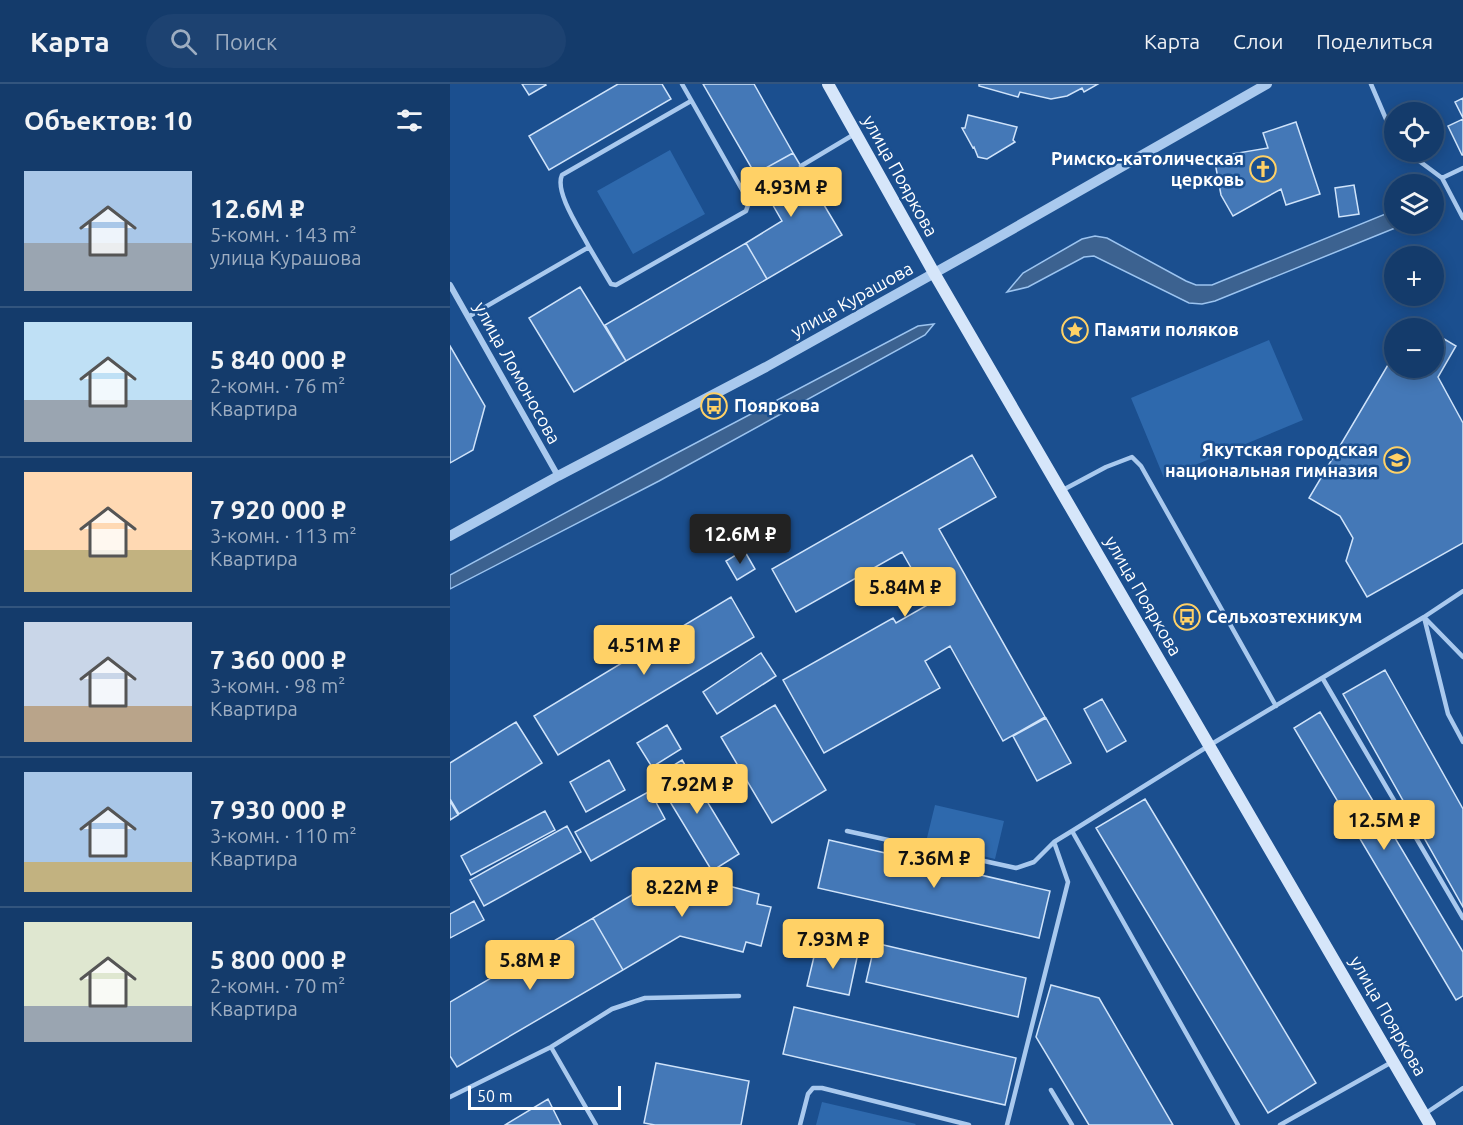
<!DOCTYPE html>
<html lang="ru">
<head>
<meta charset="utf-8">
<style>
	:root { --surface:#143b6b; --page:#1d4271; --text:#f1f3f6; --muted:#9dadc1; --line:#33557e; --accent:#ffd166 }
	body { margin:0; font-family:Ubuntu,sans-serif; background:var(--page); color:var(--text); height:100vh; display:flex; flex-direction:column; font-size:22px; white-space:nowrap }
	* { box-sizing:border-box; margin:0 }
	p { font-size:20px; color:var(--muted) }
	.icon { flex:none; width:33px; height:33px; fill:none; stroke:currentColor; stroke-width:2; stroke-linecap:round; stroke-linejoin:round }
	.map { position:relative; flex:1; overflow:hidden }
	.details { display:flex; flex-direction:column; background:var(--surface); width:450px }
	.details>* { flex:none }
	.fabs { position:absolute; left:934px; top:18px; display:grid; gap:12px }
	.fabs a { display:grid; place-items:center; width:60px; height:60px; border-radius:50%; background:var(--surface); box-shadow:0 3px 15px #0003,0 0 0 2px var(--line); font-size:30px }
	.scale { position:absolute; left:18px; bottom:15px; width:153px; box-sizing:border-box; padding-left:6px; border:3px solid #fff; border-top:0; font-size:16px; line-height:21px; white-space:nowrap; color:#fff; -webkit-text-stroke:4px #1b4f8f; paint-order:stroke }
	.price { position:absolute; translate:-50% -51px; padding:0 14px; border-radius:6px; background:var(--accent); color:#111; font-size:20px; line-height:39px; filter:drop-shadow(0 2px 3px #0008) }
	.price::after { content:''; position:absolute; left:50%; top:36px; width:18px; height:14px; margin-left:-9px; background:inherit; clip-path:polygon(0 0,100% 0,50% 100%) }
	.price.on { background:#222; color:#fff }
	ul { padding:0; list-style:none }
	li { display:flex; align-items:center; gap:18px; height:150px; padding:0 24px }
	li+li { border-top:2px solid var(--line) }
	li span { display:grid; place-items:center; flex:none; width:168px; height:120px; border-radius:0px; color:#555 }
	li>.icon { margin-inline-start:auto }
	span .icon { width:72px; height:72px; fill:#fffc; stroke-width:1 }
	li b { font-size:26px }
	h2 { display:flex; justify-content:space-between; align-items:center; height:72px; padding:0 24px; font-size:26px }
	header { display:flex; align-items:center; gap:36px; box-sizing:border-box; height:84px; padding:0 30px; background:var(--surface); border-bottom:2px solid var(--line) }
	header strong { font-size:28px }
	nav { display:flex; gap:33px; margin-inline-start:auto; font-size:21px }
	.search { width:420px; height:54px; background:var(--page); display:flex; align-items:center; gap:15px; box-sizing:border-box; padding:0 21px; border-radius:33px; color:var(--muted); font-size:22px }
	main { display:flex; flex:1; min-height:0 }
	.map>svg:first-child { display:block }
	.green { fill:#2e69ad }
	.water { fill:#3c6290; stroke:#9cc4f0; stroke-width:1.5 }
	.building { fill:#4478b7; stroke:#cfe3fa; stroke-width:1.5 }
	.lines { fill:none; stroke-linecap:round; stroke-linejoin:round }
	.service { stroke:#a9c9ee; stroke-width:4.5 }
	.minor { stroke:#a9c9ee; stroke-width:6 }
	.tertiary { stroke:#a9c9ee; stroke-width:10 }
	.secondary { stroke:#d6e6fa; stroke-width:12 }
	.labels { text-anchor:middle; stroke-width:5; stroke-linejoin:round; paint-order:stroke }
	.poi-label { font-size:18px; font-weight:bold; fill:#fff; stroke:#1b4f8f; text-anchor:start }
	.street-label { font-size:18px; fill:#fff; stroke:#1b4f8f }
</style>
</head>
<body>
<header>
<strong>Карта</strong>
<div class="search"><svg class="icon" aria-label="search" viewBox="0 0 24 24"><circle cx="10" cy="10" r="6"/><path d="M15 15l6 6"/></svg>Поиск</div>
<nav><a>Карта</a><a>Слои</a><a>Поделиться</a></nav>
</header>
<main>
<section class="details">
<h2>Объектов: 10<svg class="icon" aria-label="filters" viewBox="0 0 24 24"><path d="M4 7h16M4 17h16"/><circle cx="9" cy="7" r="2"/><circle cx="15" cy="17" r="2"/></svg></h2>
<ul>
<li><span style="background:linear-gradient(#a9c7e8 60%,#9aa5b1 0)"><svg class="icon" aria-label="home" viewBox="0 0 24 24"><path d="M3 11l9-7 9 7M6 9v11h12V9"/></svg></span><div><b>12.6M ₽</b><p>5-комн. · 143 m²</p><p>улица Курашова</p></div></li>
<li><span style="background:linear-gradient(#bfe0f5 65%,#9aa5b1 0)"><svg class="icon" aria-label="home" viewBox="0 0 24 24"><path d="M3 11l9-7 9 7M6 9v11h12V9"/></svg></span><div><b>5 840 000 ₽</b><p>2-комн. · 76 m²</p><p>Квартира</p></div></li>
<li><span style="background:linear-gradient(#ffd9b3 65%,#c2b280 0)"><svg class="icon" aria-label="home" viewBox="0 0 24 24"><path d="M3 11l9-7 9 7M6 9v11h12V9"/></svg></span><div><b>7 920 000 ₽</b><p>3-комн. · 113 m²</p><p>Квартира</p></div></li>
<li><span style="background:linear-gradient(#c9d6e8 70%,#b9a48a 0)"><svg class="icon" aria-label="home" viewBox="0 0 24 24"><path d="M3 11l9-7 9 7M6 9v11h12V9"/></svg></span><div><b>7 360 000 ₽</b><p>3-комн. · 98 m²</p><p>Квартира</p></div></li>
<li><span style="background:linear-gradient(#a9c7e8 75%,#c2b280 0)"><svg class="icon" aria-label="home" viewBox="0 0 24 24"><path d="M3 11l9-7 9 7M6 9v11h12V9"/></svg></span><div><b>7 930 000 ₽</b><p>3-комн. · 110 m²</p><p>Квартира</p></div></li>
<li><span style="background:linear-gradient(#dfe7d0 70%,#9aa5b1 0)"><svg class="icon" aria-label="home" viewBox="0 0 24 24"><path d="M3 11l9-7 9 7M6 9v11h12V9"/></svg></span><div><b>5 800 000 ₽</b><p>2-комн. · 70 m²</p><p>Квартира</p></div></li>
</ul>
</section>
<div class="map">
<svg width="1013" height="1041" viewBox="0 0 1013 1041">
	<rect width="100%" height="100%" fill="#1b4f8f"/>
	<!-- green -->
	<path class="green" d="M220 66 255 130 183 170 147 107Z
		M819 256 853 336 714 394 681 314Z
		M485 721 554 737 545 775 476 758Z
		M372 1018 466 1040 465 1041H366Z"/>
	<!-- water -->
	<path class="water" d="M945 126V140H955L765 217 752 220 739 219 644 172 634 173 578 203 557 208 573 189 632 155 645 152 657 154 736 197 746 201H762Z
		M484 240 475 251 209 397 0 505V491L206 380 468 242Z"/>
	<!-- building -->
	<path class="building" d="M72 0H95L96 1 79 11Z
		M168 0H212L221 15 99 86 79 52Z
		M253 0H304L343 69 305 90Z
		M529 0H648L634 8 632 4 617 12 601 15 570 8 568 13 529 2Z
		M1013 14V34L1005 18Z
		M518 31 567 43 563 56 565 58 537 75 528 73 524 63 523 64 512 44H515Z
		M1013 35V71H1012L998 42Z
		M846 38 870 110 836 121 831 105 783 132 771 111 764 73 818 64 813 49Z
		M343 69 392 151 317 195 296 159 332 137 305 90Z
		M904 101 909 130 889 133 885 104Z
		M296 159 317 195 176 277 155 241Z
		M130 203 176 277 124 308 79 234Z
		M964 237 977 244H959Z
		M984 249 1006 262 988 293 1013 339V459L917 513 896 477 903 454 890 432 859 414 945 269V284H984Z
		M0 262 35 322 23 366 0 379Z
		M522 371 546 413 489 445 595 633 553 657 500 562 475 577 490 604 374 669 333 596 443 534 446 539 481 519 452 468 346 528 322 485Z
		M294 466 305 485 287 496 276 477Z
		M281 513 304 553 108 671 84 632Z
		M311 569 326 592 267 630 253 608Z
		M935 586 1013 725V823L893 610Z
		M652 615 676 657 657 668 634 625Z
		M325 621 376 706 322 739 271 653Z
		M870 628 1013 868V912L1006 916 844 644Z
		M596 634 621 679 587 697 563 652Z
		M66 638 92 679 9 730 0 715V679Z
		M217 641 231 665 202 683 187 659Z
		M159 676 175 706 136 728 120 698Z
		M232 676 289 770 262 787 205 693Z
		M200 707 215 735 141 777 125 748Z
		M695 715 866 999 818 1029 646 744Z
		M0 717 8 731 0 736Z
		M95 727 105 746 21 791 11 772Z
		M117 742 131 768 34 822 20 796Z
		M379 756 600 807 589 854 368 804Z
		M211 785 229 789 228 796 247 801 249 794 309 810 307 820 321 823 311 862 296 858 293 868 230 852 173 886 143 834 209 795Z
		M24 817 34 836 0 854V830Z
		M143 834 173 886 7 983 0 972V918Z
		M425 859 576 894 568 933 416 898Z
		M367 860 408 869 399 911 357 902Z
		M601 901 649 914 723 1041H639L586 953Z
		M344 923 566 974 555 1021 333 970Z
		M206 979 299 997 291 1041H205L194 1039Z
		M98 1015 111 1041H55Z"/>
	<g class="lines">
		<!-- service -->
		<path class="service" d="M921 0 945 56
			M957 68 992 94 1013 134
			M351 82 403 51
			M992 94 1013 84
			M297 114 313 104
			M139 163 158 195 161 200 166 201 296 127 299 118 232 0
			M18 233 139 163C131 147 104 108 112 91L241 17
			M611 407 656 383 682 373 691 382 826 622
			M1013 507 974 533 998 630 1013 658
			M873 595 1013 834
			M397 747 566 784 584 778 604 758 622 747 760 661 974 533 1013 573
			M622 747 788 1041
			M101 963 146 1041
			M601 1006 622 1041
			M0 1013 101 963 162 925 195 914 289 912
			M976 1029 1013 1004
			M350 1041 358 1010 363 1004H372L519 1041
			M557 1041 618 798 604 758
			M830 1041 942 978"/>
		<!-- minor -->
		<path class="minor" d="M0 201 108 392"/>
		<!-- tertiary -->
		<path class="tertiary" d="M0 452 108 392 316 283 531 163 817 0"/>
		<!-- secondary -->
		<path class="secondary" d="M378 0 484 189 980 1041"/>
	</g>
	<!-- icons -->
	<defs>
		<g id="church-ring" transform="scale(1.35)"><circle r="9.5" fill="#1b4f8f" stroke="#ffd166" stroke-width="1.5"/><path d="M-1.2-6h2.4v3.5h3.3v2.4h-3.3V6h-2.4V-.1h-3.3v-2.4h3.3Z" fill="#ffd166"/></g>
		<g id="sight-ring" transform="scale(1.35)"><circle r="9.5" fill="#1b4f8f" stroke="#ffd166" stroke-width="1.5"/><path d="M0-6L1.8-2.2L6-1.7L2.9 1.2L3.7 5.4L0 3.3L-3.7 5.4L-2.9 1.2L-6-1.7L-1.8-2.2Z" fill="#ffd166"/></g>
		<g id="bus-ring" transform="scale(1.35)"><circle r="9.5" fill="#1b4f8f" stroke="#ffd166" stroke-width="1.5"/><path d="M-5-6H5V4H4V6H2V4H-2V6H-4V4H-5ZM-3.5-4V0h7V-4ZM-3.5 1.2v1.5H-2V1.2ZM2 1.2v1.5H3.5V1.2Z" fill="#ffd166"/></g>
		<g id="school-ring" transform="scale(1.35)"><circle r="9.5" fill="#1b4f8f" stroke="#ffd166" stroke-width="1.5"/><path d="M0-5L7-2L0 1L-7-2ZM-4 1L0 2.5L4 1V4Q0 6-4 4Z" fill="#ffd166"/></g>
	</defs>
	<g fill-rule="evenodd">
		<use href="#church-ring" x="813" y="85"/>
		<use href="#sight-ring" x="625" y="246"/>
		<use href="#bus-ring" x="264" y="322"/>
		<use href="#school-ring" x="947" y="376"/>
		<use href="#bus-ring" x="737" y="533"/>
	</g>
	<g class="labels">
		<!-- poi labels -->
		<g class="poi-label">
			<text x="794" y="81" text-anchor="end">Римско-католическая<tspan x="794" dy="21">церковь</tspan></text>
			<text x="644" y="252">Памяти поляков</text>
			<text x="284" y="328">Пояркова</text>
			<text x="928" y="372" text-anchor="end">Якутская городская<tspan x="928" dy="21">национальная гимназия</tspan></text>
			<text x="756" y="539">Сельхозтехникум</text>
		</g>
		<!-- street labels -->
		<g class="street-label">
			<text transform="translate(450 92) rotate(61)" y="6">улица Пояркова</text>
			<text transform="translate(402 216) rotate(-29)" y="6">улица Курашова</text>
			<text transform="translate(67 289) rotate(61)" y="6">улица Ломоносова</text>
			<text transform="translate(693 512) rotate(60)" y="6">улица Пояркова</text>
			<text transform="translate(938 932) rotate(60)" y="6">улица Пояркова</text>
		</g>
	</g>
</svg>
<div class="fabs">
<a><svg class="icon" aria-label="locate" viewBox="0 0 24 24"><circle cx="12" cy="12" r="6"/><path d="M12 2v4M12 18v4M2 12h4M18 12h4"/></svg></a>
<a><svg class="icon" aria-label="layers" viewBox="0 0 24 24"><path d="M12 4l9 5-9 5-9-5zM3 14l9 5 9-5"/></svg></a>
<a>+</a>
<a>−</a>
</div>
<div class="scale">50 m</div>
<b class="price" style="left:341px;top:134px">4.93M ₽</b>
<b class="price on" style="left:290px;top:481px">12.6M ₽</b>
<b class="price" style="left:455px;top:534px">5.84M ₽</b>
<b class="price" style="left:194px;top:592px">4.51M ₽</b>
<b class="price" style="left:247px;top:731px">7.92M ₽</b>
<b class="price" style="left:934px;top:767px">12.5M ₽</b>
<b class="price" style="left:484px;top:805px">7.36M ₽</b>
<b class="price" style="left:232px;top:834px">8.22M ₽</b>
<b class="price" style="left:383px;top:886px">7.93M ₽</b>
<b class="price" style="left:80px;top:907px">5.8M ₽</b>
</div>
</main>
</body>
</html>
